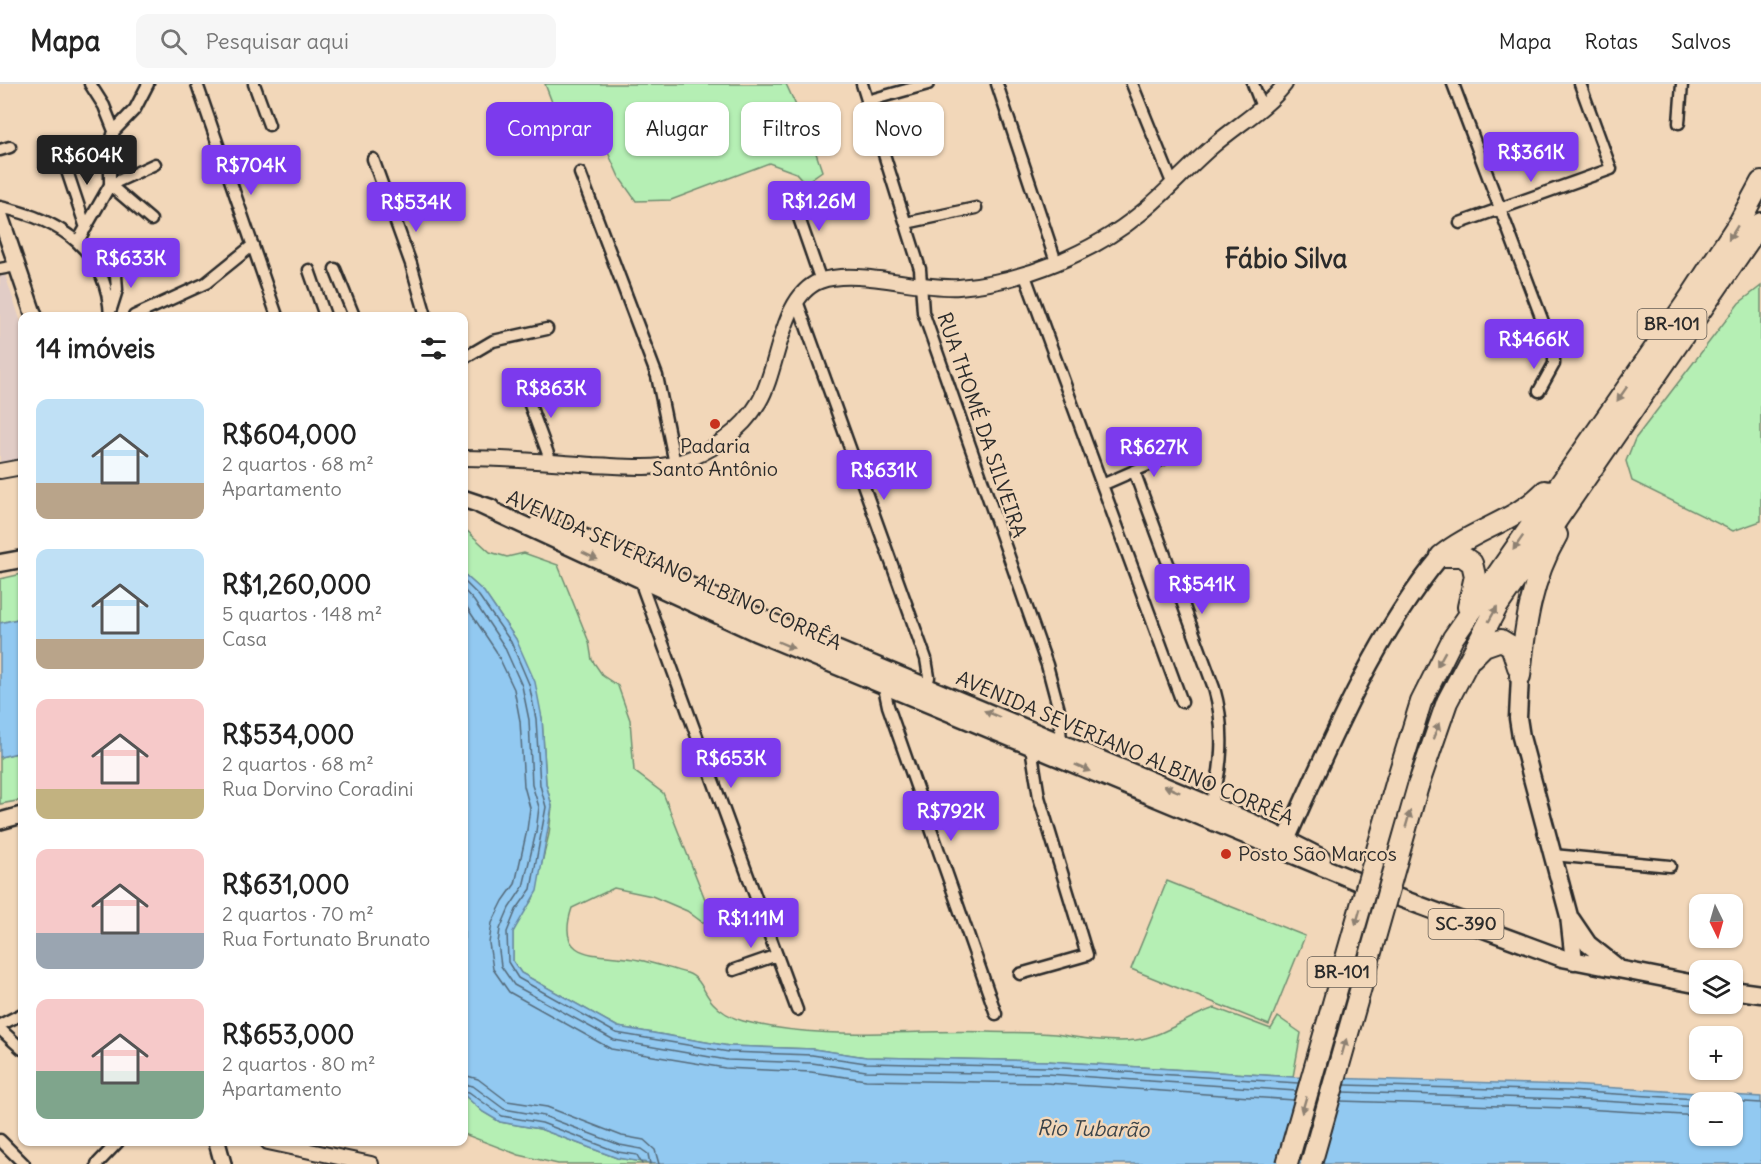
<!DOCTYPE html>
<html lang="pt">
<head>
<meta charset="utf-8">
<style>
	:root { --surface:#fff; --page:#f6f6f6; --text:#222; --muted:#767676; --line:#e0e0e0; --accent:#7c3aed }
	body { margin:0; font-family:Delius,sans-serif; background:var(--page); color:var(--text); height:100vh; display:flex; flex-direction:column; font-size:22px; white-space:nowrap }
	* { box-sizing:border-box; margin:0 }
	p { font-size:20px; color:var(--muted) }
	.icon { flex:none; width:33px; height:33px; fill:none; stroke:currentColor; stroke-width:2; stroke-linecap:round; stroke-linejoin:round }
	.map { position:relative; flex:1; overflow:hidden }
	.panel { position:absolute; left:18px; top:228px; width:450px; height:834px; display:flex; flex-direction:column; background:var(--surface); border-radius:12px; box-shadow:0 2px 4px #0004 }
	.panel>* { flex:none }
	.hud { position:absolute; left:486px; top:18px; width:570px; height:54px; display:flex; gap:12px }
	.needle { width:39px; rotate:175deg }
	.controls { position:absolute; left:1689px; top:810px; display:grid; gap:12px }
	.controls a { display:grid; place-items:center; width:54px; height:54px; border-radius:12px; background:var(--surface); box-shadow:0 2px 4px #0004; font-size:30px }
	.price { position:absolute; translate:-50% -51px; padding:0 14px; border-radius:6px; background:var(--accent); color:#fff; font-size:20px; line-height:39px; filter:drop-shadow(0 2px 3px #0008) }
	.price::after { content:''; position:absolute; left:50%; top:36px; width:18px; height:14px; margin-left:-9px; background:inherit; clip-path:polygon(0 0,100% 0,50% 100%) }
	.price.selected { background:#222; color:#fff }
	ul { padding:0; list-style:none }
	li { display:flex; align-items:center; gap:18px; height:150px; padding:0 18px }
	li span { display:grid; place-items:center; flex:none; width:168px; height:120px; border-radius:12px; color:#555 }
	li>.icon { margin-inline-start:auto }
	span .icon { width:72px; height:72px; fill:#fffc; stroke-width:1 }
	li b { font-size:26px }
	h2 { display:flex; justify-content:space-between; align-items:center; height:72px; padding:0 18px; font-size:26px }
	.pill { padding:0 21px; border-radius:12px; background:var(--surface); box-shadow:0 2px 4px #0004; font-size:21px; line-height:54px }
	.pill.selected { background:var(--accent); color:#fff }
	header { display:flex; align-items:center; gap:36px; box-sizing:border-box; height:84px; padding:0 30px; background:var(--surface); border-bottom:2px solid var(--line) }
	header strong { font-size:28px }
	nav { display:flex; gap:33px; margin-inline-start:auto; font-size:21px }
	.search { width:420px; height:54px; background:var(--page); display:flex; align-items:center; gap:15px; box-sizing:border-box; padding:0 21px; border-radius:12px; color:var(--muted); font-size:22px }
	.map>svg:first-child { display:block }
	.built { fill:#e1ccc6 }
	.green { fill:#b5efb4; stroke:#708d70; stroke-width:1.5 }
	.water { fill:#92c9f1; stroke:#698aa2; stroke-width:1.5; fill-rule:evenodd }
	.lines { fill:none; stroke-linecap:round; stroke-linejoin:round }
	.shore { stroke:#546a7a; stroke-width:1.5 }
	.minor-casing { stroke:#2b2b2b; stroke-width:15 }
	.tertiary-casing { stroke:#2b2b2b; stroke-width:18 }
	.secondary-casing { stroke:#2b2b2b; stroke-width:20 }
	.primary-casing { stroke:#2b2b2b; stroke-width:21 }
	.motorway-casing { stroke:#2b2b2b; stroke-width:24 }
	.minor { stroke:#f2d7b9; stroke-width:10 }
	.tertiary { stroke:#f2d7b9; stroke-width:14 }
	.secondary { stroke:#f2d7b9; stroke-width:15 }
	.primary { stroke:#f2d7b9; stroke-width:16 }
	.motorway { stroke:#f2d7b9; stroke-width:20 }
	.motorway-bridge-casing { stroke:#2b2b2b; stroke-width:24; stroke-linecap:butt }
	.motorway-bridge { stroke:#f2d7b9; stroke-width:20 }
	.oneway { fill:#8e8172 }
	.poi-dot { fill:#c8321e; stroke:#f2d7b9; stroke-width:2 }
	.labels { text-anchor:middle; stroke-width:5; stroke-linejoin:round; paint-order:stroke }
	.shield { fill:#f2d7b9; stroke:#675f56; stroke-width:1.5 }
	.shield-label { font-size:18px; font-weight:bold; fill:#2b2b2b }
	.street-label { font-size:20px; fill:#2b2b2b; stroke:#f2d7b9 }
	.poi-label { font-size:20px; fill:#2b2b2b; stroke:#f2d7b9 }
	.water-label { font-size:21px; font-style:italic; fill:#3a4349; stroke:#f2d7b9 }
	.district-label { font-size:26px; font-weight:bold; fill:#2b2b2b; stroke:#f2d7b9 }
</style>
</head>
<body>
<header>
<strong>Mapa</strong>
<div class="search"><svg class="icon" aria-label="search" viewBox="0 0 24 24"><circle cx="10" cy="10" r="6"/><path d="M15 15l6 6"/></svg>Pesquisar aqui</div>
<nav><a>Mapa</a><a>Rotas</a><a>Salvos</a></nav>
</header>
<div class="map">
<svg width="1761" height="1080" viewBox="0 0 1761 1080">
	<rect width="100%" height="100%" fill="#f2d7b9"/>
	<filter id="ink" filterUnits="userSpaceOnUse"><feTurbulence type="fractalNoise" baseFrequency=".0167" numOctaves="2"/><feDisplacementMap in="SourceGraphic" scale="12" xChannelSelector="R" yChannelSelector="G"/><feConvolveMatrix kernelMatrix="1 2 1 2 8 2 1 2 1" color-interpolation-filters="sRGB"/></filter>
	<g filter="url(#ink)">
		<!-- built -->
		<path class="built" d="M5 191 22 241V375L0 379V192Z"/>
		<!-- green -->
		<path class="green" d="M545 0H786L811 54 822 87 805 99 796 89 769 79 671 116 636 117 619 93 601 53 580 30 555 26Z
			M1761 202V437L1733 447 1632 397 1626 377 1635 355 1739 219Z
			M464 444 490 468 507 473 524 469 558 481 589 558 592 576 603 592 618 602 630 636 634 687 663 709 714 838H702L687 827 652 812 614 804 572 824C553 881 603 868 639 876 654 879 671 885 687 889 702 894 703 909 713 919 720 927 732 934 743 937 824 958 906 945 987 948 1009 949 1033 948 1055 950 1082 954 1108 959 1136 956 1165 952 1188 932 1215 924L1271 945 1278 933 1301 949 1293 993 1047 977 866 973 813 965 729 962 618 943 521 889 513 877V848L522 829 533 815 549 750 552 722 546 700 542 634 516 555 484 508 464 490Z
			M22 490V534L0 539V495Z
			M22 668V716L0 720V673Z
			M1167 797 1305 852 1269 941 1131 885Z
			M464 1011 483 1028 500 1038 540 1045 617 1074 655 1080H558L519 1071 464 1050Z"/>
		<!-- water -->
		<path class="water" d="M464 490 484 508 516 555 535 598 542 634 546 700 552 722 537 807 513 848V877L521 889 618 943 729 962 813 965 866 973 1047 977 1293 993 1569 1001 1761 1013V1080H655L617 1074 540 1045 500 1038 483 1028 464 1011ZM1700 1018H1732V1052H1700Z
			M22 534V668L0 673V539Z"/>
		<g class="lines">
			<!-- shore -->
			<path class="shore" d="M464 497 479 512 511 558 529 600 536 635 540 701 546 723 531 805 516 826 507 848 508 878 518 894 616 949 729 968 812 971 866 979 1047 983 1298 999
				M464 506 474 517 504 562 522 602 529 636 532 701 539 723 536 748 523 803 509 824 500 845 498 859 501 882 514 901 614 956 727 976 812 979 866 987 1047 990 1296 1007
				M464 519 496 567 514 605 520 637 524 702 530 724 527 746 515 800 503 817 492 839 489 859 493 885 509 908 611 965 725 984 811 988 866 996 1046 999 1294 1016
				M464 991 478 995 507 1017 547 1023 622 1052 644 1056 655 1066 659 1080
				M464 1000 473 1002 504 1025 544 1032 620 1061 641 1065 648 1070 650 1080
				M1345 1001 1568 1007 1761 1019
				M464 1007 469 1008 502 1032 542 1039 618 1068 637 1071 642 1080
				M1343 1008 1568 1015 1700 1023
				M1340 1017 1568 1024 1700 1032"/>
			<!-- minor casing -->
			<g class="minor-casing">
				<path id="minor" d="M90 0 104 22 114 47
					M197 0 277 232
					M254 0 269 41
					M862 0 920 185 923 228 1047 581 1059 626 1061 659
					M997 0 1056 178
					M1132 0 1173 101
					M1253 0 1262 23
					M1453 0 1554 267V280L1539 307
					M867 17 928 0
					M1679 39 1682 0
					M0 66 10 63
					M61 69 86 144
					M373 75 411 180 426 232
					M580 89 657 292 675 380
					M790 108 821 197
					M0 123C61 136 107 166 110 232
					M151 136 110 101 155 80
					M906 139 976 124
					M1460 139 1611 85 1580 0
					M78 157 110 101V61L114 47 135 25 148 0
					M0 185 16 182
					M335 185 354 232
					M309 186 325 232
					M1024 189 1182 618
					M797 217 926 575 929 593 925 609
					M111 225 117 206 115 177
					M134 232 206 199 253 161
					M464 274 493 257 547 245
					M523 302 551 378
					M1134 387 1163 375
					M1102 401 1134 387 1214 604C1225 642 1224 689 1208 726
					M641 492 643 505 797 926
					M883 599 888 622 996 930
					M1553 771 1670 782
					M734 886 777 871
					M1020 890 1087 871 1039 713 1031 663
					M0 941 22 930
					M0 945 22 965
					M0 1056 24 1080
					M97 1080 118 1058"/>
			</g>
			<!-- tertiary casing -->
			<g class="tertiary-casing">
				<path id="tertiary" d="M464 374C507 374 550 378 593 381 620 382 650 386 677 379 709 370 742 347 759 318 779 285 780 212 820 197 856 184 919 206 959 203 1022 198 1093 169 1141 129 1167 108 1188 83 1214 61 1237 41 1267 24 1285 0
					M0 387 22 383
					M268 1058 371 1080"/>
			</g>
			<!-- secondary casing -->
			<g class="secondary-casing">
				<path id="secondary" d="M0 132 34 232
					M0 737 22 731
					M217 1058 223 1080"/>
			</g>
			<!-- primary casing -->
			<g class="primary-casing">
				<path id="primary" d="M464 415 491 424
					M480 421 755 548 1378 806 1562 874 1700 901
					M538 439 585 454 740 525 1253 739 1322 774
					M0 479 22 475
					M1520 592 1518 634 1521 653 1569 832 1574 877
					M1283 763C1326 667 1374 552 1441 472
					M1571 835 1588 860 1617 883
					M1732 906 1761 910"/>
			</g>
			<!-- motorway casing -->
			<g class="motorway-casing">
				<path id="motorway" d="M1441 472C1474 445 1515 438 1545 407
					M1441 472H1462L1472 479 1475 492 1468 523
					M1472 574 1484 562 1501 556 1511 562 1518 583
					M1520 592C1525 541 1531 496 1557 451
					M1397 696 1421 618 1453 554 1691 212 1740 137 1761 98
					M1418 702 1447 618 1497 523 1761 139"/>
			</g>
			<!-- minor -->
			<use href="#minor" class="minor"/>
			<!-- tertiary -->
			<use href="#tertiary" class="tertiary"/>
			<!-- secondary -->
			<use href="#secondary" class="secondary"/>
			<!-- primary -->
			<use href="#primary" class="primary"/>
			<!-- motorway -->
			<use href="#motorway" class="motorway"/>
			<!-- motorway-bridge casing -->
			<g class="motorway-bridge-casing">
				<path id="motorway-bridge" d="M1287 1080 1397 696
					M1311 1080 1418 702"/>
			</g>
			<!-- motorway-bridge -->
			<use href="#motorway-bridge" class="motorway-bridge"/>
		</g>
		<!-- one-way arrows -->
		<defs><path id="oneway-solid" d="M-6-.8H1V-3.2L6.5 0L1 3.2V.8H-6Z" transform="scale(1.5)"/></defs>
		<g class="oneway">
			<use href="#oneway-solid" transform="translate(1733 149) rotate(122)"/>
			<use href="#oneway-solid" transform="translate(1622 310) rotate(125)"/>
			<use href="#oneway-solid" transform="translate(1518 459) rotate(125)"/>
			<use href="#oneway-solid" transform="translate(590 472) rotate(25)"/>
			<use href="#oneway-solid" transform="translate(1493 530) rotate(-60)"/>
			<use href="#oneway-solid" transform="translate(786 561) rotate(23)"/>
			<use href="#oneway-solid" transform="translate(1441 575) rotate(119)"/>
			<use href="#oneway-solid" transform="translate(992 630) rotate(-157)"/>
			<use href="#oneway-solid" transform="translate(1436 647) rotate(-69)"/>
			<use href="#oneway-solid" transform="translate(1083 684) rotate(23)"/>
			<use href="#oneway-solid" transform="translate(1172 705) rotate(-157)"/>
			<use href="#oneway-solid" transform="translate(1408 735) rotate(-74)"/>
			<use href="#oneway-solid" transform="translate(1358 833) rotate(106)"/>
			<use href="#oneway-solid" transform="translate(1344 963) rotate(-74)"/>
			<use href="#oneway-solid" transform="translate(1304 1021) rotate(106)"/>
		</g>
	</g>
	<!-- markers -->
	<g class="poi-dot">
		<circle cx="715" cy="340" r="6"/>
		<circle cx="1226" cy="770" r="6"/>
	</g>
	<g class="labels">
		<!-- shield labels -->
		<g class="shield">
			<rect x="1637.5" y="225" width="69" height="30" rx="4.5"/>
			<rect x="1428.5" y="825" width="75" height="30" rx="4.5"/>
			<rect x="1307.5" y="873" width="69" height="30" rx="4.5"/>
		</g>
		<g class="shield-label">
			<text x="1672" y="246">BR-101</text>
			<text x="1466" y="846">SC-390</text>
			<text x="1342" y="894">BR-101</text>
		</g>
		<!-- street labels -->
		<g class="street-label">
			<text transform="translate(982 341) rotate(71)" y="7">RUA THOMÉ DA SILVEIRA</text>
			<text transform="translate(674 486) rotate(24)" y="7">AVENIDA SEVERIANO ALBINO CORRÊA</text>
			<text transform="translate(1125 664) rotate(23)" y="7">AVENIDA SEVERIANO ALBINO CORRÊA</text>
		</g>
		<!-- poi labels -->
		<g class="poi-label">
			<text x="715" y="369">Padaria<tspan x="715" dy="23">Santo Antônio</tspan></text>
			<text x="1238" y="777" text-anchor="start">Posto São Marcos</text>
		</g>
		<!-- water labels -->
		<g class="water-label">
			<text transform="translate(1093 1045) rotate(1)" y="7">Rio Tubarão</text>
		</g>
		<!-- district labels -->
		<g class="district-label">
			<text x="1286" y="184">Fábio Silva</text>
		</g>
	</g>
</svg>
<div class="controls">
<a><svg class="needle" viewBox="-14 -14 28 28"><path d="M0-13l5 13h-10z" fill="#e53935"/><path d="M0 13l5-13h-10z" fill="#767676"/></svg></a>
<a><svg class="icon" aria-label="layers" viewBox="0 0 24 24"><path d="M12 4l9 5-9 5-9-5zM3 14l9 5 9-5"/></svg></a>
<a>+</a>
<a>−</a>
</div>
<b class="price" style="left:1531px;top:99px">R$361K</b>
<b class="price selected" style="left:87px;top:102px">R$604K</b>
<b class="price" style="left:251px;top:112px">R$704K</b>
<b class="price" style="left:819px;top:148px">R$1.26M</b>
<b class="price" style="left:416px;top:149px">R$534K</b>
<b class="price" style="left:131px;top:205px">R$633K</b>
<b class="price" style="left:1534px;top:286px">R$466K</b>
<b class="price" style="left:551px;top:335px">R$863K</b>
<b class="price" style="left:1154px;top:394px">R$627K</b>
<b class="price" style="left:884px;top:417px">R$631K</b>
<b class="price" style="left:1202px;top:531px">R$541K</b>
<b class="price" style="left:731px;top:705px">R$653K</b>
<b class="price" style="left:951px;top:758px">R$792K</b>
<b class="price" style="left:751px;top:865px">R$1.11M</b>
<div class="hud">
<a class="pill selected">Comprar</a>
<a class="pill">Alugar</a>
<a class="pill">Filtros</a>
<a class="pill">Novo</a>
</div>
<section class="panel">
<h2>14 imóveis<svg class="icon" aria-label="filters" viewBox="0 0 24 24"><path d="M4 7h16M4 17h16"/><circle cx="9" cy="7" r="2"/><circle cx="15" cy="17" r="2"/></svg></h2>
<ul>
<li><span style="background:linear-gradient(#bfe0f5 70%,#b9a48a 0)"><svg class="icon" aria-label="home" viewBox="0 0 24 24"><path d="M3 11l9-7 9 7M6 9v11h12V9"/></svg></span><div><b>R$604,000</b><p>2 quartos · 68 m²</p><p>Apartamento</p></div></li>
<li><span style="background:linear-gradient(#bfe0f5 75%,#b9a48a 0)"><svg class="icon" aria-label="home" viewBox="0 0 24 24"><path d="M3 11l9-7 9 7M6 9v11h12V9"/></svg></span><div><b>R$1,260,000</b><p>5 quartos · 148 m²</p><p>Casa</p></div></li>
<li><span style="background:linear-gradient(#f6c9c9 75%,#c2b280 0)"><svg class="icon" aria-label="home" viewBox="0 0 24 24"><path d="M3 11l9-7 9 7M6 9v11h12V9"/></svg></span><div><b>R$534,000</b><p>2 quartos · 68 m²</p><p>Rua Dorvino Coradini</p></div></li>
<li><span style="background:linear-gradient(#f6c9c9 70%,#9aa5b1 0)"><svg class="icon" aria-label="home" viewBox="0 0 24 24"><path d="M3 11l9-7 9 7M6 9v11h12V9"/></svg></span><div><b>R$631,000</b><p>2 quartos · 70 m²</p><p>Rua Fortunato Brunato</p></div></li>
<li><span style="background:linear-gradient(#f6c9c9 60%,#7fa58c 0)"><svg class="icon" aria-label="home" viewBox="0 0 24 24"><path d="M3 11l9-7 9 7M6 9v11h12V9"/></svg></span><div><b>R$653,000</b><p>2 quartos · 80 m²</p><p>Apartamento</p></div></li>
</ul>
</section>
</div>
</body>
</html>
